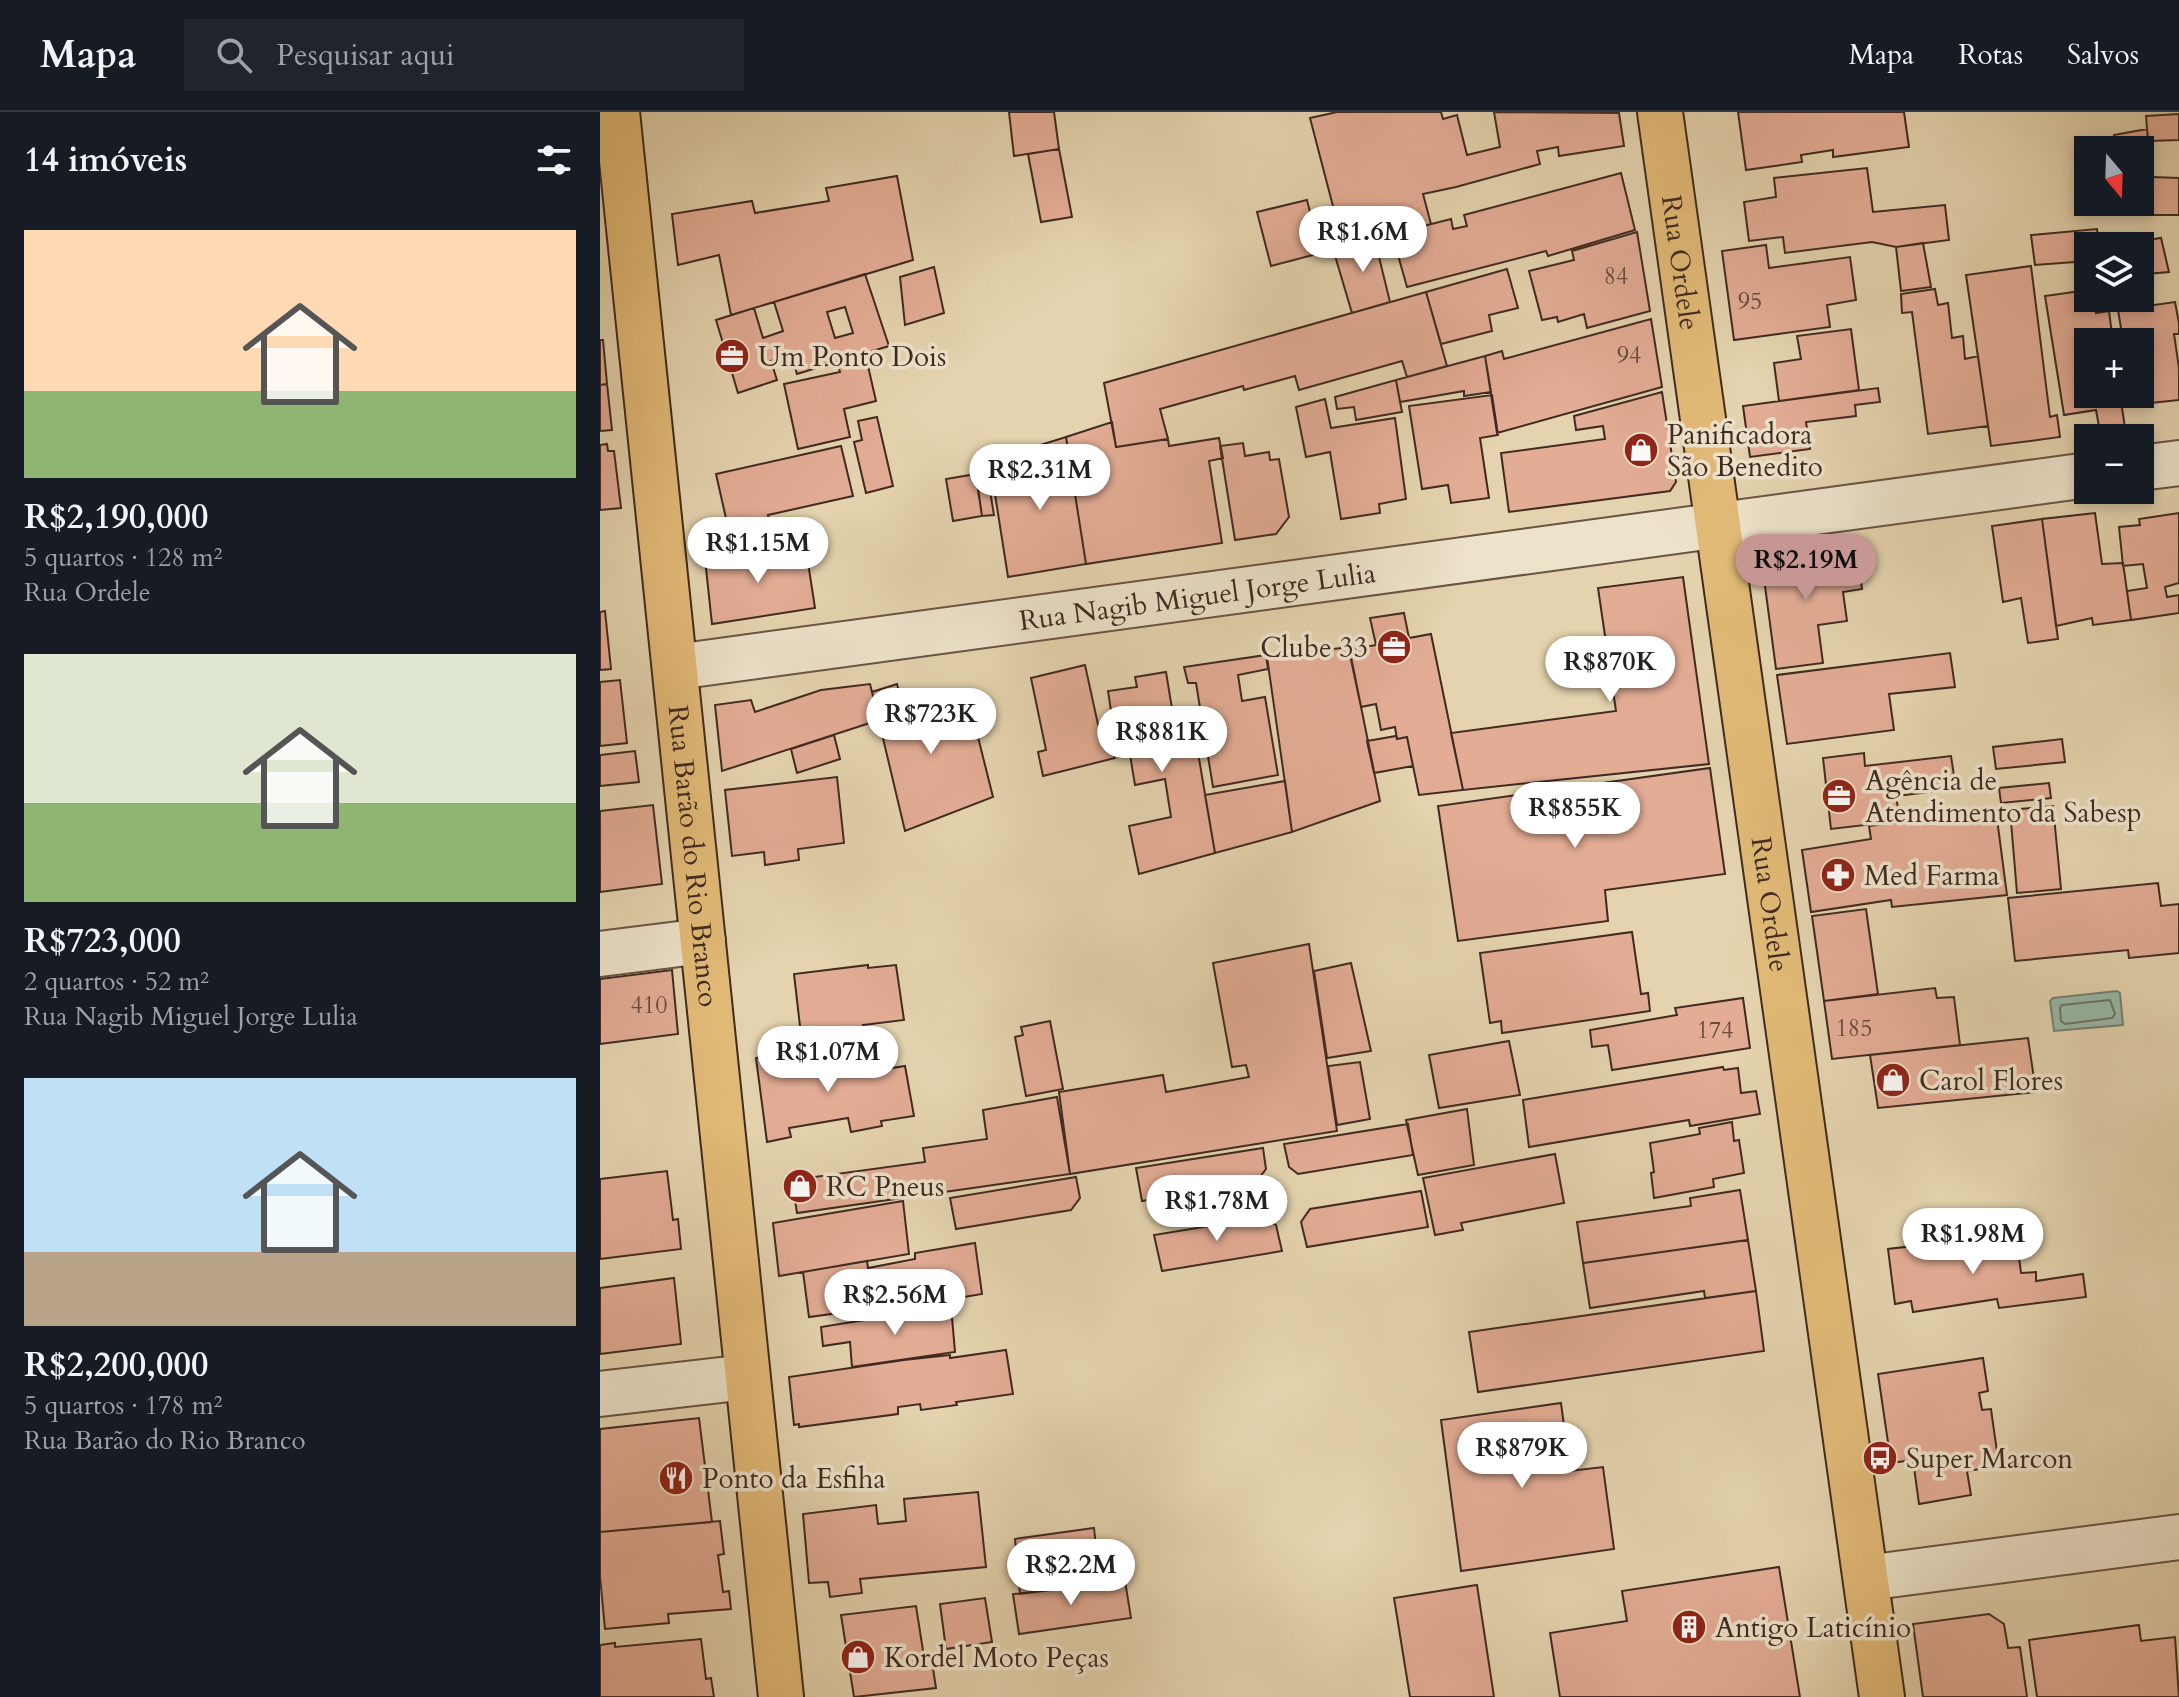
<!DOCTYPE html>
<html lang="pt">
<head>
<meta charset="utf-8">
<style>
	:root { --surface:#171b24; --page:#20242c; --text:#f1f3f6; --muted:#9ea1a6; --line:#363941; --accent:#c59692 }
	body { margin:0; font-family:Cardo,serif; background:var(--page); color:var(--text); height:100vh; display:flex; flex-direction:column; font-size:30px; white-space:nowrap }
	* { box-sizing:border-box; margin:0 }
	p { font-size:26px; color:var(--muted) }
	.icon { flex:none; width:44px; height:44px; fill:none; stroke:currentColor; stroke-width:2; stroke-linecap:round; stroke-linejoin:round }
	.map { position:relative; flex:1; overflow:hidden }
	.sheet { display:flex; flex-direction:column; background:var(--surface); width:600px }
	.sheet>* { flex:none }
	.needle { width:52px; rotate:161deg }
	.fabs { position:absolute; left:1474px; top:24px; display:grid; gap:16px }
	.fabs a { display:grid; place-items:center; width:80px; height:80px; border-radius:0px; background:var(--surface); box-shadow:0 4px 12px #0003; font-size:40px }
	.price { position:absolute; translate:-50% -68px; padding:0 18px; border-radius:28px; background:#fff; color:#222; font-size:26px; line-height:52px; filter:drop-shadow(0 2px 4px #0008) }
	.price::after { content:''; position:absolute; left:50%; top:48px; width:24px; height:18px; margin-left:-12px; background:inherit; clip-path:polygon(0 0,100% 0,50% 100%) }
	.price.current { background:var(--accent); color:#111 }
	ul { padding:0; list-style:none }
	li { display:grid; align-content:center; gap:16px; height:424px; padding:0 24px }
	li span { display:grid; place-items:center; height:248px; border-radius:0px; color:#555 }
	li>.icon { margin-inline-start:auto }
	span .icon { width:144px; height:144px; fill:#fffc; stroke-width:1 }
	li b { font-size:34px }
	h2 { display:flex; justify-content:space-between; align-items:center; height:96px; padding:0 24px; font-size:34px }
	header { display:flex; align-items:center; gap:48px; box-sizing:border-box; height:112px; padding:0 40px; background:var(--surface); border-bottom:2px solid var(--line) }
	header strong { font-size:38px }
	nav { display:flex; gap:44px; margin-inline-start:auto; font-size:28px }
	.search { width:560px; height:72px; background:var(--page); display:flex; align-items:center; gap:20px; box-sizing:border-box; padding:0 28px; border-radius:0px; color:var(--muted); font-size:30px }
	main { display:flex; flex:1; min-height:0 }
	.map>svg:first-child { display:block }
	.water { fill:#96b8a7; stroke:#747f71; stroke-width:2 }
	.lines { fill:none; stroke-linecap:round; stroke-linejoin:round }
	.shore { stroke:#6b7164; stroke-width:2 }
	.building { fill:#e3ac95; stroke:#402a21; stroke-width:2; fill-rule:evenodd }
	.minor-casing { stroke:#695444; stroke-width:48 }
	.major-casing { stroke:#402a21; stroke-width:48 }
	.minor { stroke:#ede2ca; stroke-width:44 }
	.major { stroke:#e2ba77; stroke-width:44 }
	.labels { text-anchor:middle; stroke-width:7; stroke-linejoin:round; paint-order:stroke }
	.number-label { font-size:24px; fill:#694a3e }
	.street-label { font-size:28px; fill:#402a21; stroke:#ede2ca }
	.poi-label { font-size:28px; fill:#402a21; stroke:#ede2ca; text-anchor:start }
</style>
</head>
<body>
<header>
<strong>Mapa</strong>
<div class="search"><svg class="icon" aria-label="search" viewBox="0 0 24 24"><circle cx="10" cy="10" r="6"/><path d="M15 15l6 6"/></svg>Pesquisar aqui</div>
<nav><a>Mapa</a><a>Rotas</a><a>Salvos</a></nav>
</header>
<main>
<section class="sheet">
<h2>14 imóveis<svg class="icon" aria-label="filters" viewBox="0 0 24 24"><path d="M4 7h16M4 17h16"/><circle cx="9" cy="7" r="2"/><circle cx="15" cy="17" r="2"/></svg></h2>
<ul>
<li><span style="background:linear-gradient(#ffd9b3 65%,#8fb573 0)"><svg class="icon" aria-label="home" viewBox="0 0 24 24"><path d="M3 11l9-7 9 7M6 9v11h12V9"/></svg></span><div><b>R$2,190,000</b><p>5 quartos · 128 m²</p><p>Rua Ordele</p></div></li>
<li><span style="background:linear-gradient(#dfe7d0 60%,#8fb573 0)"><svg class="icon" aria-label="home" viewBox="0 0 24 24"><path d="M3 11l9-7 9 7M6 9v11h12V9"/></svg></span><div><b>R$723,000</b><p>2 quartos · 52 m²</p><p>Rua Nagib Miguel Jorge Lulia</p></div></li>
<li><span style="background:linear-gradient(#bfe0f5 70%,#b9a48a 0)"><svg class="icon" aria-label="home" viewBox="0 0 24 24"><path d="M3 11l9-7 9 7M6 9v11h12V9"/></svg></span><div><b>R$2,200,000</b><p>5 quartos · 178 m²</p><p>Rua Barão do Rio Branco</p></div></li>
</ul>
</section>
<div class="map">
<svg width="1579" height="1585" viewBox="0 0 1579 1585">
	<rect width="100%" height="100%" fill="#e4d3ae"/>
	<filter id="stains"><feTurbulence type="fractalNoise" baseFrequency=".0025" numOctaves="4"/><feColorMatrix values="0 0 0 0 .2 0 0 0 0 .09 0 0 0 0 .02 0 0 0 .5 -.17"/></filter>
	<radialGradient id="worn" r=".72"><stop offset=".6" stop-color="#630" stop-opacity="0"/><stop offset="1" stop-color="#630" stop-opacity=".3"/></radialGradient>
	<!-- water -->
	<path class="water" d="M1517 879 1520 881 1523 913 1454 919 1450 889 1453 886Z"/>
	<g class="lines">
		<!-- shore -->
		<path class="shore" d="M1510 888 1515 902 1512 906 1465 912 1461 909 1460 896 1462 893Z"/>
	</g>
	<!-- building -->
	<path class="building" d="M409 0H454L459 37 414 44Z
		M737 0H841L843 7 857 3 867 43 900 35 894 0 1019 1 1024 34 959 44 958 35 937 39 940 52 856 75 823 82 831 112 671 154 657 100 707 88 711 104 734 98 710 6Z
		M1138 0H1304L1309 35 1233 45V38L1201 43 1202 50 1146 58Z
		M1579 2V28L1548 29 1546 4Z
		M1547 17 1551 49 1540 51V38H1517L1514 23Z
		M459 37 472 105 441 110 428 42Z
		M1267 56 1273 100 1345 93 1349 128 1296 135 1272 130 1185 141 1183 125 1149 129 1144 90 1176 85 1174 66Z
		M1021 61 1035 118 948 144 946 139 807 175 792 122 851 107 853 117 867 114 864 103Z
		M297 64 313 148 131 203 119 143 78 153 72 102 152 89 155 101 229 89 226 76Z
		M1553 65 1579 66V103H1552Z
		M1497 117 1499 134H1488V149L1435 153 1431 123Z
		M1037 120 1050 199 987 216 984 202 958 210 957 205 942 208 929 159 974 148 972 139Z
		M783 125 787 143 779 145 790 190 752 201 733 137Z
		M1561 126 1569 160 1546 162 1541 129Z
		M1323 131 1331 175 1301 179 1296 135Z
		M1166 133 1169 156 1250 145 1256 188 1227 193 1230 215 1134 228 1122 139Z
		M1431 154 1450 305 1457 303 1460 325 1391 334 1366 163Z
		M334 155 344 201 305 213 300 165Z
		M907 157 918 196 889 203 892 219 841 232 826 180Z
		M265 162 289 234 197 262 191 242 171 249 177 268 138 281 116 208 154 196 163 226 183 219 174 190ZM245 195 253 221 235 226 227 200Z
		M1335 177 1338 193 1348 191 1352 226 1363 224 1365 247 1378 244 1388 314 1328 322 1312 200 1302 201 1301 182Z
		M1488 178V186H1494L1496 201 1509 199 1513 230H1488V282H1520L1525 316 1500 320 1496 298 1464 303 1445 184Z
		M826 180 847 254 807 265 802 249 699 278 695 264 644 278 643 274 560 297 568 327 516 335 504 271Z
		M1575 190 1579 211V222H1574L1579 256V288L1522 294 1520 282H1540V230H1513L1512 224 1522 222 1518 198Z
		M1051 207 1062 275 897 321 885 244 902 239 904 247Z
		M1251 217 1259 278 1179 289 1174 251 1201 247 1197 224Z
		M0 228H3L7 272 0 273Z
		M265 241 276 289 244 297 250 325 198 337 184 272 240 260 237 250Z
		M885 244 891 280 864 284V279L800 290 796 268Z
		M796 268 802 300 756 308 754 295 737 297 735 285Z
		M7 272 12 318 0 319V273Z
		M1278 276 1280 290 1255 293 1256 304 1206 310 1210 337 1150 345 1143 294Z
		M1062 280 1076 370 1070 379 909 400 901 341 1005 327 1003 314 976 318 974 304Z
		M892 283 898 323 880 326 889 386 851 391 848 373 822 377 809 294Z
		M725 287 731 316 795 306 806 387 779 392 780 401 741 407 730 340 706 345 696 295Z
		M277 305 293 374 266 381 254 330 262 328 258 309Z
		M512 310 516 335 568 327 569 334 619 326 623 346 609 349 622 431 486 452 466 325Z
		M466 325 486 452 408 465 394 376 413 373 408 343Z
		M643 331 645 344 669 340 670 348 679 347 689 405 676 422 635 428 620 334Z
		M7 332 8 339H14L21 396 0 398V333Z
		M241 334 253 384 168 403 170 415 130 424 116 362Z
		M403 354 405 370 389 373 394 403 382 404 375 358Z
		M376 362 382 404 353 409 346 367Z
		M1495 401 1502 452 1523 451 1531 508 1493 513 1492 506 1456 514 1442 407Z
		M1579 401V471L1565 475 1567 485 1579 483V501L1531 508 1527 479 1547 476 1543 452 1523 454 1519 415 1540 413 1539 407Z
		M1442 407 1458 527 1428 531 1421 486 1403 490 1392 414Z
		M187 434 189 448 207 444 215 496 112 512 105 447Z
		M1204 438 1205 448 1257 441 1262 477 1243 480 1247 509 1218 513 1223 551 1176 557 1161 444Z
		M1083 465 1109 652 863 678 851 621 1016 599 998 476Z
		M5 499 11 557 0 558V500Z
		M804 501 809 526 831 522 863 678 819 683 807 625 797 627 795 615 781 618 776 592 761 595 749 538 776 533 770 506Z
		M749 535 780 689 692 720 667 545Z
		M1350 541 1355 575 1289 582 1294 618 1187 632 1177 563Z
		M666 543 668 557 638 563 642 589 665 585 678 663 613 675 596 571H588L584 555Z
		M485 553 499 617 509 614 515 646 443 664 438 640 446 638 431 566Z
		M566 560 576 621 594 617 615 741 539 762 529 714 571 705 565 667 535 673 530 643 518 645 508 579 537 575 535 565Z
		M20 568 27 631 0 634V570Z
		M270 572 279 608 122 659 115 593 151 588 155 600 221 578Z
		M297 572 301 588 329 578 333 592 362 583 371 623 377 621 393 685 305 719 272 580Z
		M234 623 240 647 197 661 191 637Z
		M796 624 797 627 807 625 813 654 774 661 767 629Z
		M1462 627 1465 650 1396 657 1393 635Z
		M35 639 39 670 0 674V643Z
		M1264 641 1265 654 1351 644 1356 677 1296 684 1300 709 1231 717 1223 646Z
		M1110 656 1125 762 1005 778 1008 809 858 829 838 694Z
		M237 665 244 731 198 737 199 748 165 753 164 740 132 744 125 678Z
		M685 669 692 720 615 741 605 683Z
		M1449 671 1451 686 1401 691 1399 676Z
		M53 693 62 772 0 780V699Z
		M1453 694 1461 777 1417 781 1410 698Z
		M1396 699 1407 783 1292 795 1291 788 1211 800 1202 738 1271 727 1269 714Z
		M1558 771 1561 794 1579 792V841L1529 846 1528 838 1415 849 1408 786Z
		M1266 797 1278 882 1224 889 1212 804Z
		M1032 820 1041 882 1048 881 1050 899 902 921 901 909 890 911 880 841Z
		M709 832 737 1019 470 1062 459 980 563 963 566 980 649 965 646 953 632 955 613 851Z
		M751 851 771 939 727 946 714 859Z
		M268 853V856L296 853 304 908 263 913 264 916 201 923 194 862Z
		M72 858 78 922 0 932V867Z
		M1335 876 1337 886 1354 885 1360 933 1232 947 1224 889Z
		M1143 886 1150 936 1012 958 1008 933 992 935 990 918 1077 903 1075 896Z
		M450 909 463 977 426 984 415 925 423 923 421 915Z
		M1428 926 1436 980 1278 996 1270 943Z
		M909 929 920 983 839 996 829 943Z
		M215 937 219 959 271 950 272 959 305 954 314 1004 281 1009 282 1014 251 1020 248 1006 189 1016 191 1025 167 1030 156 946Z
		M760 950 770 1007 737 1013 728 954Z
		M1123 955 1124 958 1138 956 1141 981 1156 979 1160 1002 1090 1014 1089 1008 929 1035 923 988Z
		M457 985 470 1062 197 1101 192 1068 325 1050 323 1036 387 1027 383 998Z
		M867 997 874 1053 818 1063 806 1008Z
		M1132 1010 1134 1029 1139 1028 1144 1061 1113 1067 1114 1075 1054 1086 1051 1061 1054 1060 1050 1031 1100 1022 1099 1016Z
		M808 1012 813 1043 698 1062 689 1055 684 1032Z
		M663 1036 666 1057 656 1070 542 1089 536 1056Z
		M955 1042 964 1091 861 1111 863 1118 835 1123 823 1066Z
		M67 1059 73 1108 78 1107 81 1137 0 1147V1067Z
		M476 1065 480 1086 471 1098 356 1117 350 1086Z
		M1140 1078 1148 1128 983 1151 977 1110 1091 1094 1090 1086Z
		M821 1079 828 1115 707 1135 701 1110 710 1097Z
		M303 1089 309 1142 179 1164 173 1111Z
		M664 1105 676 1113 682 1139 562 1159 554 1123Z
		M1416 1122 1421 1161 1436 1160V1169L1483 1162 1486 1185 1399 1196 1397 1187 1313 1200 1311 1189 1295 1192 1288 1137Z
		M1148 1128 1156 1179 1105 1186 1104 1179 990 1196 983 1151Z
		M375 1131 382 1182 328 1191 327 1178 273 1187 275 1196 209 1205 203 1160 267 1149 268 1156 315 1147V1141Z
		M74 1166 81 1232 0 1242V1176Z
		M1156 1179 1164 1239 878 1280 869 1220Z
		M351 1194 355 1240 252 1255 250 1230 223 1234 221 1215Z
		M406 1238 413 1282 356 1290 357 1293 321 1298 320 1292 298 1295V1302L199 1315V1312L194 1313 189 1265 304 1248 350 1243V1246Z
		M1383 1246 1388 1279 1379 1281 1382 1298 1391 1297 1399 1354 1367 1359 1371 1383 1319 1392 1313 1348 1291 1351 1278 1262Z
		M961 1291 970 1359 1003 1355 1014 1437 861 1459 841 1308Z
		M99 1306 112 1410 0 1420V1317Z
		M378 1380 386 1455 260 1467 262 1481 230 1485 228 1470 209 1471 203 1402 276 1393 278 1412 306 1409 304 1387Z
		M120 1409 124 1442 118 1443 123 1480 129 1479 131 1497 68 1502 69 1511 5 1517 0 1464V1420Z
		M494 1416 500 1472 420 1482 415 1427Z
		M1179 1455 1200 1585H960L950 1521 1027 1509 1022 1479Z
		M525 1469 531 1506 419 1522 413 1482Z
		M877 1473 894 1585H810L794 1486Z
		M385 1486 392 1530 346 1537 340 1492Z
		M316 1494 324 1545 331 1543 336 1576 254 1585 241 1503Z
		M1389 1502 1404 1512 1408 1536 1420 1535 1427 1585H1323L1313 1512Z
		M1539 1513 1541 1529 1575 1525 1579 1585H1437L1429 1528Z
		M101 1527 106 1567 111 1566 114 1585H0V1533L15 1531V1535Z"/>
	<g class="lines">
		<!-- minor casing -->
		<g class="minor-casing">
			<g id="minor">
				<path d="M1540 356 1579 351"/>
				<path id="s1" d="M76 555 1488 363"/>
				<path d="M0 842 103 829"/>
				<path d="M0 1282 147 1265"/>
				<path d="M1266 1466 1579 1425"/>
			</g>
		</g>
		<!-- major casing -->
		<g class="major-casing">
			<g id="major">
				<path id="s2" d="M17 0 181 1585"/>
				<path id="s3" d="M1060 0 1282 1585"/>
			</g>
		</g>
		<!-- minor -->
		<use href="#minor" class="minor"/>
		<!-- major -->
		<use href="#major" class="major"/>
	</g>
	<!-- icons -->
	<defs>
		<g id="office-disc" transform="scale(1.8)"><circle r="9.5" fill="#8f2418" stroke="#ede2ca"/><path d="M-6-3h4V-5.5h4V-3h4V5H-6ZM-1-4.5V-3h2v-1.5ZM-6 0V1H6V0Z" fill="#fff"/></g>
		<g id="shop-disc" transform="scale(1.8)"><circle r="9.5" fill="#8f2418" stroke="#ede2ca"/><path d="M-5-2.5h2.3a2.7 3.5 0 0 1 5.4 0H5L5.5 6h-11ZM-1.5-2.5h3a1.5 2.3 0 0 0-3 0Z" fill="#fff"/></g>
		<g id="pharmacy-disc" transform="scale(1.8)"><circle r="9.5" fill="#8f2418" stroke="#ede2ca"/><path d="M-2-6h4v4h4v4h-4v4h-4v-4h-4v-4h4Z" fill="#fff"/></g>
		<g id="bus-disc" transform="scale(1.8)"><circle r="9.5" fill="#8f2418" stroke="#ede2ca"/><path d="M-5-6H5V4H4V6H2V4H-2V6H-4V4H-5ZM-3.5-4V0h7V-4ZM-3.5 1.2v1.5H-2V1.2ZM2 1.2v1.5H3.5V1.2Z" fill="#fff"/></g>
		<g id="restaurant-disc" transform="scale(1.8)"><circle r="9.5" fill="#8f2418" stroke="#ede2ca"/><path d="M-5-6h1v4h1v-4h1v4h1v-4h1v5L-1.5 .5V6h-2V.5L-5-1ZM5-6V6H3V1.5H1.5Q1.5-4 5-6Z" fill="#fff"/></g>
		<g id="building-disc" transform="scale(1.8)"><circle r="9.5" fill="#8f2418" stroke="#ede2ca"/><path d="M-4-6H4V6H1V3H-1V6H-4ZM-2.5-4.3h1.7v1.8h-1.7ZM.8-4.3h1.7v1.8H.8ZM-2.5-1h1.7V.8h-1.7ZM.8-1h1.7V.8H.8Z" fill="#fff"/></g>
	</defs>
	<g fill-rule="evenodd">
		<use href="#office-disc" x="132" y="244"/>
		<use href="#shop-disc" x="1041" y="338"/>
		<use href="#office-disc" x="794" y="535"/>
		<use href="#office-disc" x="1239" y="684"/>
		<use href="#pharmacy-disc" x="1238" y="763"/>
		<use href="#shop-disc" x="1293" y="968"/>
		<use href="#shop-disc" x="200" y="1074"/>
		<use href="#bus-disc" x="1280" y="1346"/>
		<use href="#restaurant-disc" x="76" y="1366"/>
		<use href="#building-disc" x="1089" y="1515"/>
		<use href="#shop-disc" x="258" y="1545"/>
	</g>
	<g class="labels">
		<!-- number labels -->
		<g class="number-label">
			<text x="1016" y="172">84</text>
			<text x="1150" y="197">95</text>
			<text x="1029" y="251">94</text>
			<text x="49" y="901">410</text>
			<text x="1254" y="924">185</text>
			<text x="1115" y="926">174</text>
		</g>
		<!-- street labels -->
		<g class="street-label">
			<text dy="10" stroke="none"><textPath href="#s3" startOffset="152">Rua Ordele</textPath></text>
			<text dy="10" stroke="none"><textPath href="#s1" startOffset="526">Rua Nagib Miguel Jorge Lulia</textPath></text>
			<text dy="10" stroke="none"><textPath href="#s2" startOffset="748">Rua Barão do Rio Branco</textPath></text>
			<text dy="10" stroke="none"><textPath href="#s3" startOffset="800">Rua Ordele</textPath></text>
		</g>
		<!-- poi labels -->
		<g class="poi-label">
			<text x="158" y="254">Um Ponto Dois</text>
			<text x="1067" y="332">Panificadora<tspan x="1067" dy="32">São Benedito</tspan></text>
			<text x="768" y="545" text-anchor="end">Clube 33</text>
			<text x="1265" y="678">Agência de<tspan x="1265" dy="32">Atendimento da Sabesp</tspan></text>
			<text x="1264" y="773">Med Farma</text>
			<text x="1319" y="978">Carol Flores</text>
			<text x="226" y="1084">RC Pneus</text>
			<text x="1306" y="1356">Super Marcon</text>
			<text x="102" y="1376">Ponto da Esfiha</text>
			<text x="1115" y="1525">Antigo Laticínio</text>
			<text x="284" y="1555">Kordel Moto Peças</text>
		</g>
	</g>
	<rect width="100%" height="100%" filter="url(#stains)"/>
	<rect width="100%" height="100%" fill="url(#worn)"/>
</svg>
<div class="fabs">
<a><svg class="needle" viewBox="-14 -14 28 28"><path d="M0-13l5 13h-10z" fill="#e53935"/><path d="M0 13l5-13h-10z" fill="#9ea1a6"/></svg></a>
<a><svg class="icon" aria-label="layers" viewBox="0 0 24 24"><path d="M12 4l9 5-9 5-9-5zM3 14l9 5 9-5"/></svg></a>
<a>+</a>
<a>−</a>
</div>
<b class="price" style="left:763px;top:162px">R$1.6M</b>
<b class="price" style="left:440px;top:400px">R$2.31M</b>
<b class="price" style="left:158px;top:473px">R$1.15M</b>
<b class="price current" style="left:1206px;top:490px">R$2.19M</b>
<b class="price" style="left:1010px;top:592px">R$870K</b>
<b class="price" style="left:331px;top:644px">R$723K</b>
<b class="price" style="left:562px;top:662px">R$881K</b>
<b class="price" style="left:975px;top:738px">R$855K</b>
<b class="price" style="left:228px;top:982px">R$1.07M</b>
<b class="price" style="left:617px;top:1131px">R$1.78M</b>
<b class="price" style="left:1373px;top:1164px">R$1.98M</b>
<b class="price" style="left:295px;top:1225px">R$2.56M</b>
<b class="price" style="left:922px;top:1378px">R$879K</b>
<b class="price" style="left:471px;top:1495px">R$2.2M</b>
</div>
</main>
</body>
</html>
